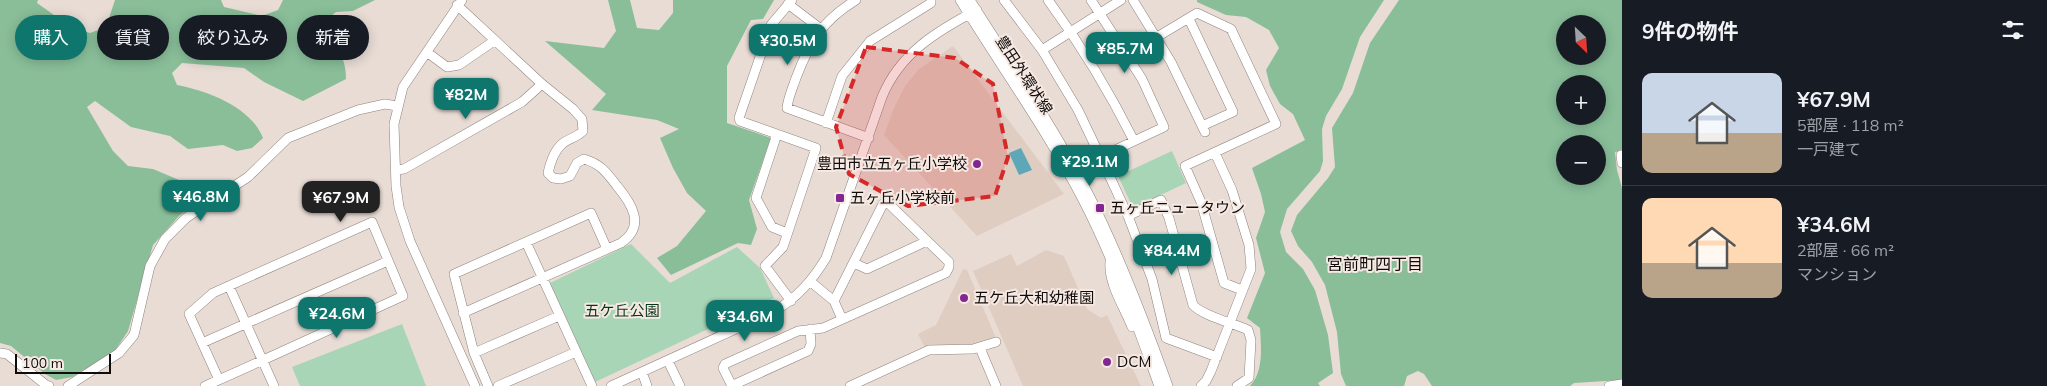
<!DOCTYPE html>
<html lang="ja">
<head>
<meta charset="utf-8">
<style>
	:root { --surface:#171b24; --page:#242831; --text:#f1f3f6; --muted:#9ea1a6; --line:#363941; --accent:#0f766e }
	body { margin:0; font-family:Mulish,"Noto Sans JP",sans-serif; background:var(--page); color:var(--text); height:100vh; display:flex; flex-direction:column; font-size:19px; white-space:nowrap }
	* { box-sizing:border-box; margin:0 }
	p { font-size:16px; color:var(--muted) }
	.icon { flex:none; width:28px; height:28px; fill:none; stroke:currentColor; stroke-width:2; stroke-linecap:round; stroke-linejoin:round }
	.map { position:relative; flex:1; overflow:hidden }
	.drawer { display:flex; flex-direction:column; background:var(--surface); width:425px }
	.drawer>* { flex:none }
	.top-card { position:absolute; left:15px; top:15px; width:475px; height:45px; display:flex; gap:10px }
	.needle { width:32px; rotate:155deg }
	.controls { position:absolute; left:1556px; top:15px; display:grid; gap:10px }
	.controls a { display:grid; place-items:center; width:50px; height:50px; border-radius:50%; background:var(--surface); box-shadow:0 2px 12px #0003; font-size:25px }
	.scale { position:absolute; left:15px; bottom:12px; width:96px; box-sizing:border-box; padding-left:5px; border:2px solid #100c0a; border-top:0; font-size:14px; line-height:18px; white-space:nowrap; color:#100c0a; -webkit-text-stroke:4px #f6e9e3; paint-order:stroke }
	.price { position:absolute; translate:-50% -42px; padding:0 11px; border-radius:10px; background:var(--accent); color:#fff; font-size:16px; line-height:32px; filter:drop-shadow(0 1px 2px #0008) }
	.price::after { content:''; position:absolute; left:50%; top:30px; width:15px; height:11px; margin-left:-8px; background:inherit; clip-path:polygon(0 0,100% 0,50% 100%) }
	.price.current { background:#222; color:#fff }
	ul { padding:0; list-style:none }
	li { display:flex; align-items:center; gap:15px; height:125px; padding:0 20px }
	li+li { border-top:1px solid var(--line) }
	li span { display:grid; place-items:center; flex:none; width:140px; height:100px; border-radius:10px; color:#555 }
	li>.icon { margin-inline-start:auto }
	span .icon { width:60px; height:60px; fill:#fffc; stroke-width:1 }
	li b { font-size:21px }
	h2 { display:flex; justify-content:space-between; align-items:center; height:60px; padding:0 20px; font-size:21px }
	.tag { padding:0 18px; border-radius:22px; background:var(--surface); box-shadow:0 2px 12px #0003; font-size:18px; line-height:45px }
	.tag.current { background:var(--accent); color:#fff }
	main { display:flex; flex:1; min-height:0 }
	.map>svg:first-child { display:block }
	.built { fill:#e0cdc2 }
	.green { fill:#a8d5b5 }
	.forest { fill:#89be99; fill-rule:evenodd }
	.water { fill:#5ea7b8 }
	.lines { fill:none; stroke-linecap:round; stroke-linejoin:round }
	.minor-casing { stroke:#8e837d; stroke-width:10 }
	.minor { stroke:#fff; stroke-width:9 }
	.marked { fill:#d62828; fill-opacity:0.2; stroke:#d62828; stroke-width:4; stroke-dasharray:10 6; stroke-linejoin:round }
	.poi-dot { fill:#822692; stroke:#f6e9e3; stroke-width:2 }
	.labels { text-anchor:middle; stroke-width:4; stroke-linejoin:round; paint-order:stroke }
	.street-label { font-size:15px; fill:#100c0a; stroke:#f6e9e3 }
	.poi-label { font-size:15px; fill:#100c0a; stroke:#f6e9e3; text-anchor:start }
	.park-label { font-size:15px; fill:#09341c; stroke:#f6e9e3 }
	.neighbourhood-label { font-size:16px; fill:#100c0a; stroke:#f6e9e3 }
</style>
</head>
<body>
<main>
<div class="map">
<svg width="1622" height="386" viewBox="0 0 1622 386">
	<rect width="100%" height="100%" fill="#e8dcd5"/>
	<!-- built -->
	<path class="built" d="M953 46 1064 194 977 236 884 135 894 108 905 86 919 69Z
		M1046 250 1064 256 1087 309 1101 318 1107 315 1141 386H1023L973 271 1011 254 1017 266Z
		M963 269 967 270 996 338 977 346 925 348 918 334 936 325Z"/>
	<!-- green -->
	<path class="green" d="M1172 151 1186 183 1133 208 1118 176Z
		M631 244 670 283 737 247 760 268 774 298 595 382 550 283Z
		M402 324 426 386H300L292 367Z"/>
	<!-- forest -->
	<path class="forest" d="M0 0H38L37 3 71 27 90 33 106 27 115 0H221L224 7 262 16 278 10 283 0H375L353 11 336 12 325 21C327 35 331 36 337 47 343 57 346 67 346 79L303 101 264 82 244 68 182 63 172 73 177 85C208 91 251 107 263 138L252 148 237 151 223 145 188 149 170 136 131 127 95 101 87 107 113 151 128 166 153 169 179 180 197 201 180 215 153 245 128 331 114 352 72 377 56 380 45 374 11 346 0 343Z
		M608 0H630L637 28 659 30 673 13V0H774L763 19 751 20 727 66V123L771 138 749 200 757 229 751 245 738 243 671 275 657 258 677 246 706 211 687 193 673 168 660 138 679 129 657 120 592 110 606 94 545 41 604 48 616 31Z
		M1197 0H1384L1360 37 1342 89 1326 116 1322 129 1323 161 1320 171 1287 209 1280 232 1286 252 1303 269 1315 290 1328 335 1333 373 1318 383 1320 386H1250C1264 371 1261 347 1260 328L1247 318 1265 273 1256 238 1265 212 1261 194 1252 168 1305 140 1293 114 1280 104 1270 86 1266 70 1279 48 1269 30 1246 17 1226 15 1197 2Z
		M1399 0H1622V151L1615 152 1617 170 1622 188V380L1574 383 1570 386H1432L1424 374 1418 371 1407 376 1404 386H1346L1341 374 1337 332 1325 285 1312 262 1298 246 1291 231 1297 215 1328 178 1335 167 1332 128 1353 93 1370 43ZM1565 24H1598V56H1565ZM1565 84H1598V116H1565ZM1565 144H1598V176H1565Z"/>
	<!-- water -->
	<path class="water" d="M1021 148 1032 170 1019 175 1009 153Z"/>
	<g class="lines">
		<!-- minor casing -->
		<g class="minor-casing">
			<path id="minor" d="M462 0 403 87 394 124 396 186 399 207 410 241 475 386
				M856 0C822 21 810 41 796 78 793 87 788 98 787 108L869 138
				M960 0C1001 67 1047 130 1083 200 1114 260 1136 323 1159 386
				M970 0C1011 65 1055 129 1090 197 1121 259 1145 322 1168 386
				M1004 0 1042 50 1078 110 1110 177 1128 216 1152 279 1166 338 1217 357
				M1048 0C1081 45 1109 91 1134 141
				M1091 0 1142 79 1164 127 1100 157
				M1133 0 1171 62 1205 132
				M788 4 821 29
				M457 5 542 84 573 109 582 119 583 131C576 138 567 139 562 144 554 151 550 164 548 173L553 178 561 179 570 176 577 163 584 159C601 164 607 173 617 186 632 204 646 226 621 243L463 313
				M1189 19 1233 112 1202 126
				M1157 37 1197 13 1231 29 1276 124 1185 166 1201 202 1224 283 1242 290
				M1042 50 1121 0
				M428 53 447 67 459 65 494 41
				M826 123 842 76 870 41 931 3V0
				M777 134 756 198 772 227 787 233
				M1621 155 1622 163
				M396 170 404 169 522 102 542 84
				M1128 216 1161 200 1169 218 1193 305C1203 316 1233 323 1248 330L1251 340 1249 378 1237 386
				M526 242 592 386
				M1110 262C1108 283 1124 307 1132 327
				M854 263 867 269 927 241
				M811 282 834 301 842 319
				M229 286 274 386
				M791 301 765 266 783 247 816 148 740 121 739 118 771 25 792 0
				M202 343 388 261
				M980 348 996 386
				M0 353 7 354 46 385 49 386
				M474 353 559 316
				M668 361 680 386
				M642 372 647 386
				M68 386 119 353 134 335 150 266 165 239 186 218 248 177 288 138 358 110 385 104 397 106
				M205 386C271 357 337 326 403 296L372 222 213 293 189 314 219 380
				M488 386 474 353 454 274 591 213 607 249
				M498 386 576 352
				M611 386 773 312C797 298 812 281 826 258L882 97C900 53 937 31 977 10
				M731 386 808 351 811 344 810 329
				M732 386 723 368 725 364 798 331 823 328 946 273 949 267V262L887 202 883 204 834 301
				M850 386 929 350 973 349 996 342
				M1201 386 1206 381 1211 371 1251 269 1249 245 1232 190 1215 153
				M1609 386 1622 384"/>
		</g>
		<!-- minor -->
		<use href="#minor" class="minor"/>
	</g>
	<!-- marked area -->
	<path class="marked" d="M866 47 955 58 993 84 1008 157 995 196 908 206 849 174 836 127Z"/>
	<!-- markers -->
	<g class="poi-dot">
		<circle cx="977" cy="164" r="5"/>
		<rect x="835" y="193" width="10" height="10" rx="2.5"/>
		<rect x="1095" y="203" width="10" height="10" rx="2.5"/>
		<circle cx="964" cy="298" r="5"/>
		<circle cx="1107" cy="362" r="5"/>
	</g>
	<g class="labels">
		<!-- street labels -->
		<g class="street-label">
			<text transform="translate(1024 75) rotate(57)" y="5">豊田外環状線</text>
		</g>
		<!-- poi labels -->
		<g class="poi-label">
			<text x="967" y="169" text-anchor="end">豊田市立五ヶ丘小学校</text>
			<text x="850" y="203">五ヶ丘小学校前</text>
			<text x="1110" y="213">五ヶ丘ニュータウン</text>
			<text x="974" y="303">五ケ丘大和幼稚園</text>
			<text x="1117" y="367">DCM</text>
		</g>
		<!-- park labels -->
		<g class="park-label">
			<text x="622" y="316">五ケ丘公園</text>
		</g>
		<!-- neighbourhood labels -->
		<g class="neighbourhood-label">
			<text x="1375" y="270">宮前町四丁目</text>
		</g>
	</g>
</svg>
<div class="controls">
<a><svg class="needle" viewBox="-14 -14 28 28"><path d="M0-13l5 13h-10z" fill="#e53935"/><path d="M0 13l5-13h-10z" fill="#9ea1a6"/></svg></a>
<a>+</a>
<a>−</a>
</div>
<div class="scale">100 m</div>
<b class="price" style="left:788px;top:66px">¥30.5M</b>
<b class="price" style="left:1125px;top:74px">¥85.7M</b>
<b class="price" style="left:466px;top:120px">¥82M</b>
<b class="price" style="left:1090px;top:187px">¥29.1M</b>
<b class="price" style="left:201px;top:222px">¥46.8M</b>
<b class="price current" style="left:341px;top:223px">¥67.9M</b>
<b class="price" style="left:1172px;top:276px">¥84.4M</b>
<b class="price" style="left:337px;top:339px">¥24.6M</b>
<b class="price" style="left:745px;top:342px">¥34.6M</b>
<div class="top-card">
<a class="tag current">購入</a>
<a class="tag">賃貸</a>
<a class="tag">絞り込み</a>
<a class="tag">新着</a>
</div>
</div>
<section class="drawer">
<h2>9件の物件<svg class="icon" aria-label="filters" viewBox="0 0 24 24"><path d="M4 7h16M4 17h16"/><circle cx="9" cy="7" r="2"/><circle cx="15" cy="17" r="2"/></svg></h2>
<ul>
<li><span style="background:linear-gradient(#c9d6e8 60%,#b9a48a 0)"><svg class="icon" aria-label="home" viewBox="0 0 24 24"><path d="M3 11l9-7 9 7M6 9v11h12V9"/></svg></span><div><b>¥67.9M</b><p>5部屋 · 118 m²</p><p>一戸建て</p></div></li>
<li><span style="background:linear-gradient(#ffd9b3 65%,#b9a48a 0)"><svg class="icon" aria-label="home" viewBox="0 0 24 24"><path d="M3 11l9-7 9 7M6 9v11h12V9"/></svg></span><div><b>¥34.6M</b><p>2部屋 · 66 m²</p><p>マンション</p></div></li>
</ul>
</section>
</main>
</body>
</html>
